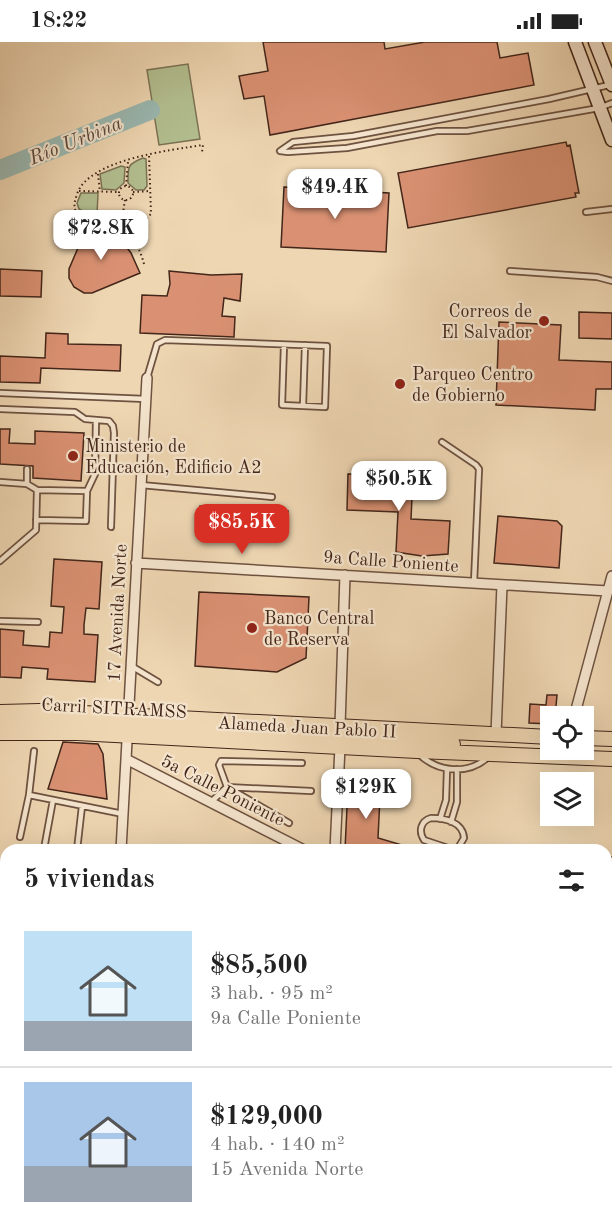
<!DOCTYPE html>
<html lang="es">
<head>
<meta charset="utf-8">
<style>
	:root { --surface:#fff; --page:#f2f2f2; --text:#222; --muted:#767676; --line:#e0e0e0; --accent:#d93025 }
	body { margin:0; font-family:"Old Standard TT",serif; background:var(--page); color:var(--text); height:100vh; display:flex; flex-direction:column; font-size:22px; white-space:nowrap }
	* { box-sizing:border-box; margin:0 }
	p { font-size:20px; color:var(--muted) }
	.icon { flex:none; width:33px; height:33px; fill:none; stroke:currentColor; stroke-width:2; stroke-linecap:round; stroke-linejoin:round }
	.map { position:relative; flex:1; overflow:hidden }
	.panel { position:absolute; left:0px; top:802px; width:612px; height:386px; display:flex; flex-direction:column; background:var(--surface); border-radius:18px 18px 0 0; box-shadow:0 6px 24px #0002 }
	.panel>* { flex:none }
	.fabs { position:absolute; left:540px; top:664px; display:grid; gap:12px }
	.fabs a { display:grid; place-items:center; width:54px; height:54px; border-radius:0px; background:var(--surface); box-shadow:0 6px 24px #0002; font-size:30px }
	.price { position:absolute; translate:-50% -51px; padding:0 14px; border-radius:12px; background:#fff; color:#222; font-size:20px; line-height:39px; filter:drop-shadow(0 2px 3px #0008) }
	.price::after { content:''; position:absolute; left:50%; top:36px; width:18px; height:14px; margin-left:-9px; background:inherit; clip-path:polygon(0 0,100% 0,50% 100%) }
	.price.current { background:var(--accent); color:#fff }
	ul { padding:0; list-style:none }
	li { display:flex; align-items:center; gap:18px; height:150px; padding:0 24px }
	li+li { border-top:2px solid var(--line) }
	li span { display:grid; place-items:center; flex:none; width:168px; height:120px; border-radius:0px; color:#555 }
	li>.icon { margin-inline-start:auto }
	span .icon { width:72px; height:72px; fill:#fffc; stroke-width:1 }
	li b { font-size:26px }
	h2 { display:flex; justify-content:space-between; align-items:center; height:72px; padding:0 24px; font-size:26px }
	.status { display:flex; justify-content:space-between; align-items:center; height:42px; padding:0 30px; background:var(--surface); direction:ltr }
	.status svg { height:16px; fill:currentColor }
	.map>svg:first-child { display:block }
	.green { fill:#b3bf90; stroke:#7b7255; stroke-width:1.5 }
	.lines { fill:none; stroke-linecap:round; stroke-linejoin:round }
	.river { stroke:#9ab8b1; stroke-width:20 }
	.building { fill:#da9173; stroke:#43261a; stroke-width:1.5 }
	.lane-casing { stroke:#6e5240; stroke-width:8 }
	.street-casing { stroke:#6e5240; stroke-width:12 }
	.secondary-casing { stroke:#43261a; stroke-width:15 }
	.primary-casing { stroke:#43261a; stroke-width:16 }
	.path { stroke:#43261a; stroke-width:2; stroke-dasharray:1.5 3; stroke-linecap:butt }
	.lane { stroke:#f4e4cd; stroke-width:4.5 }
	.street { stroke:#f4e4cd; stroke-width:9 }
	.secondary { stroke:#f4e4cd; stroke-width:12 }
	.primary { stroke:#eed6b2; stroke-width:14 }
	.poi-dot { fill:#8f2418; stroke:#f4e4cd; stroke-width:2 }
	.labels { text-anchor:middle; stroke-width:4.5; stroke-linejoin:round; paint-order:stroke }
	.poi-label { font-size:18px; fill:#43261a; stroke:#f4e4cd; text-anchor:start }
	.street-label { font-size:18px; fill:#43261a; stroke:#f4e4cd }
	.water-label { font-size:20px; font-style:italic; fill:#594a40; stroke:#f4e4cd }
</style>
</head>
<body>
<div class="status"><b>18:22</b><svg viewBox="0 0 49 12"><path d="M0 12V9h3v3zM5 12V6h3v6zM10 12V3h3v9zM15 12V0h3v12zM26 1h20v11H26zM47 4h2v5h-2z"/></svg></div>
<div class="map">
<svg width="612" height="1187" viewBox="0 0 612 1187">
	<rect width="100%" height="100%" fill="#eed6b2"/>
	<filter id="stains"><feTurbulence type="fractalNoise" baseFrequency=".00333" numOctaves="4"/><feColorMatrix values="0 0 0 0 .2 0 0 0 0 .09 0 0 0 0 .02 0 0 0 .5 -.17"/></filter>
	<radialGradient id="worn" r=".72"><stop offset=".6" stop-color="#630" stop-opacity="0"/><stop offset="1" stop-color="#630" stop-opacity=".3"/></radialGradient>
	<!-- green -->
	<path class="green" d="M188 22 200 97 159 103 147 28Z
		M143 116 146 117 147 144 144 148H136L128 141C128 125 127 122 143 116Z
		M121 124 125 125 124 141 116 148 102 147 100 132Z
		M81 151H98L97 173H90L79 167 77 161Z"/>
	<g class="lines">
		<!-- river -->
		<path class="river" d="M0 128 150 68"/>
	</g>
	<!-- building -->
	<path class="building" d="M263 0H384L385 7 425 0H497L500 16 528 11 534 43 270 93 264 54 244 57 239 34 268 29Z
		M566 100 567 104 570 103 579 151H575L576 155 408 186 398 131Z
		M284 145 389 151 386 210 281 205Z
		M89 180 111 191 122 199 131 211 140 231 92 251H84L74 245 69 236V227Z
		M0 227 42 229 41 255 0 254Z
		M169 229 211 233 242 232 240 259 224 256 222 274 235 275 234 295 140 291 142 253 167 254 170 242Z
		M579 270 612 271V297L579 296Z
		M499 280 561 283 559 318 612 320V347H596L595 368 496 363Z
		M46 291 68 292V302L121 303 120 329 41 326 40 341 0 340V314L45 316Z
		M0 387H10L9 401 35 402V389L84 391 81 439 33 436V424L0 422Z
		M348 432 413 434 411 477 450 479 448 512 422 514 396 510 398 470 347 468Z
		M200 464 288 469 287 492 199 487Z
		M498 474 557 479 562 484 559 526 494 521Z
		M54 517 102 520 99 567 86 566 84 583V592L98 593 95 640 47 637 48 627 22 625 21 636 0 635V587L24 589 23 603 49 605 50 590 62 591 64 565 51 564Z
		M199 550 309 555 306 616 277 630 195 624Z
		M547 653H557L555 675H550V682L529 681 530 662 546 663Z
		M63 700 98 702 103 712 107 757 48 747Z
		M348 743 384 744 383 755H380L378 796 412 806 411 808H345Z"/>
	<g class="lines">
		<!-- lane casing -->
		<g class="lane-casing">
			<path id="lane" d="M609 43 549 57 353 94 293 100 280 109 288 110 347 106 437 89H467L599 66 612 61
				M586 170 612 167
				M510 229 597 235 612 239
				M147 336 157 302 165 298 327 304 325 365 282 363 284 303
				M0 351 146 357
				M303 364 305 303
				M0 367 75 370 85 377 109 379 113 384 114 391 111 485
				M442 400 476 423 479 427 474 541
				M0 440 27 442 37 448 87 449
				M27 442V427
				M141 443 272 455
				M36 478 86 479 87 449 95 432 96 378
				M0 519 36 488 37 448
				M0 579 38 580
				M133 625 158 640
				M34 709 29 753 123 772
				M420 713C438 730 468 733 487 716
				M211 760 227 745 311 749
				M431 776C445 776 463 780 464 796L458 806 451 807 424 798C418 789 421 779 431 776Z
				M440 777 446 758 447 727
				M451 780 457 760V727
				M289 781 227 745 219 723 221 719 302 721
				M20 795 29 753
				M44 807 53 758
				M77 808 82 764
				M606 818H612"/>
		</g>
		<!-- street casing -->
		<g class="street-casing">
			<path id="street" d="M136 521 608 549
				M574 675 612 534
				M340 684 345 533
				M496 692 502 543
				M126 717 304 808
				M121 808 147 336
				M335 808 340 705
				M0 1021H6
				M105 1187V1182
				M318 1187V1182
				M480 1187V1182"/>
		</g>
		<!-- secondary casing -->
		<g class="secondary-casing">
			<path id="secondary" d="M575 0 612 98
				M595 0 612 43
				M0 936H6
				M606 970H612
				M0 1134H6
				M586 1182 612 1184"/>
		</g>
		<!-- primary casing -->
		<g class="primary-casing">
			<path id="primary" d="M0 670 39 669 83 671 550 695
				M1 682 60 681 453 702
				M0 691H77L417 709 612 717
				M584 696 612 697"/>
		</g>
		<!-- path -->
		<path class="path" d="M98 132 100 150
			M126 144 128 120
			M119 151a7 7 0 1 1 14 0a7 7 0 1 1-14 0Z
			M79 149 119 150
			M133 150 150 149
			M121 186 125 157
			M130 192 151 172 149 112
			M144 222C139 202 126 180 104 177 93 175 86 177 76 170 73 163 75 159 77 152 89 117 172 108 203 103L202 110"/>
		<!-- lane -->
		<use href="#lane" class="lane"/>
		<!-- street -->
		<use href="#street" class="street"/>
		<!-- secondary -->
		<use href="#secondary" class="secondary"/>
		<!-- primary -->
		<use href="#primary" class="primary"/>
	</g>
	<!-- markers -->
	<g class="poi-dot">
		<circle cx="544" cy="279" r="6"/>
		<circle cx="400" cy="342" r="6"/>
		<circle cx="73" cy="414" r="6"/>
		<circle cx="252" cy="586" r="6"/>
	</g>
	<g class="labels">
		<!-- poi labels -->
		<g class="poi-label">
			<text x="532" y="275" text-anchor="end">Correos de<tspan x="532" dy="21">El Salvador</tspan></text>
			<text x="412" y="338">Parqueo Centro<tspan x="412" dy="21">de Gobierno</tspan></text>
			<text x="85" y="410">Ministerio de<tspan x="85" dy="21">Educación, Edificio A2</tspan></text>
			<text x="264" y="582">Banco Central<tspan x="264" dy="21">de Reserva</tspan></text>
		</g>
		<!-- street labels -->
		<g class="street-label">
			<text transform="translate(391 519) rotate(4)" y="6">9a Calle Poniente</text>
			<text transform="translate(117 571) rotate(-87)" y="6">17 Avenida Norte</text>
			<text transform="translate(114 666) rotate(3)" y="6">Carril SITRAMSS</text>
			<text transform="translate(307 685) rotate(3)" y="6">Alameda Juan Pablo II</text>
			<text transform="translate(223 748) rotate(27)" y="6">5a Calle Poniente</text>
		</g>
		<!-- water labels -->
		<g class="water-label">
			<text transform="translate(75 98) rotate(-22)" y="7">Río Urbina</text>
		</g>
	</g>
	<rect width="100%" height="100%" filter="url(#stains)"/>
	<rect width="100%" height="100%" fill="url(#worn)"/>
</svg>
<div class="fabs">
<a><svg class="icon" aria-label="locate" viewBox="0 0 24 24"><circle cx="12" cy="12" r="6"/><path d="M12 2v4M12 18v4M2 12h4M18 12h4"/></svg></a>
<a><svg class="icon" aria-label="layers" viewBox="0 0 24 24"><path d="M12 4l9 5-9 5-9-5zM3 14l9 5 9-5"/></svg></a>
</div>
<b class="price" style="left:335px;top:178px">$49.4K</b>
<b class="price" style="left:101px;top:219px">$72.8K</b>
<b class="price" style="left:399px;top:470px">$50.5K</b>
<b class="price current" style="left:242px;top:513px">$85.5K</b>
<b class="price" style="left:366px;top:778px">$129K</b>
<section class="panel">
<h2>5 viviendas<svg class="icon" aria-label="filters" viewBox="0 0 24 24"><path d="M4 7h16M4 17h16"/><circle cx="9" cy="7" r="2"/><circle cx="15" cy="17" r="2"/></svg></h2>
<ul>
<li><span style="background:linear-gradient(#bfe0f5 75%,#9aa5b1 0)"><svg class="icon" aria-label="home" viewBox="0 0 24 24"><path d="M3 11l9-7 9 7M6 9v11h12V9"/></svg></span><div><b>$85,500</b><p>3 hab. · 95 m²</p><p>9a Calle Poniente</p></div></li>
<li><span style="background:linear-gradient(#a9c7e8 70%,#9aa5b1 0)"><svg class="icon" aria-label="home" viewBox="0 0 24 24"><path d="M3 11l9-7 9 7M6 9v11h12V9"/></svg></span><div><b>$129,000</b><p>4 hab. · 140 m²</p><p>15 Avenida Norte</p></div></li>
</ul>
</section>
</div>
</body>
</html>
